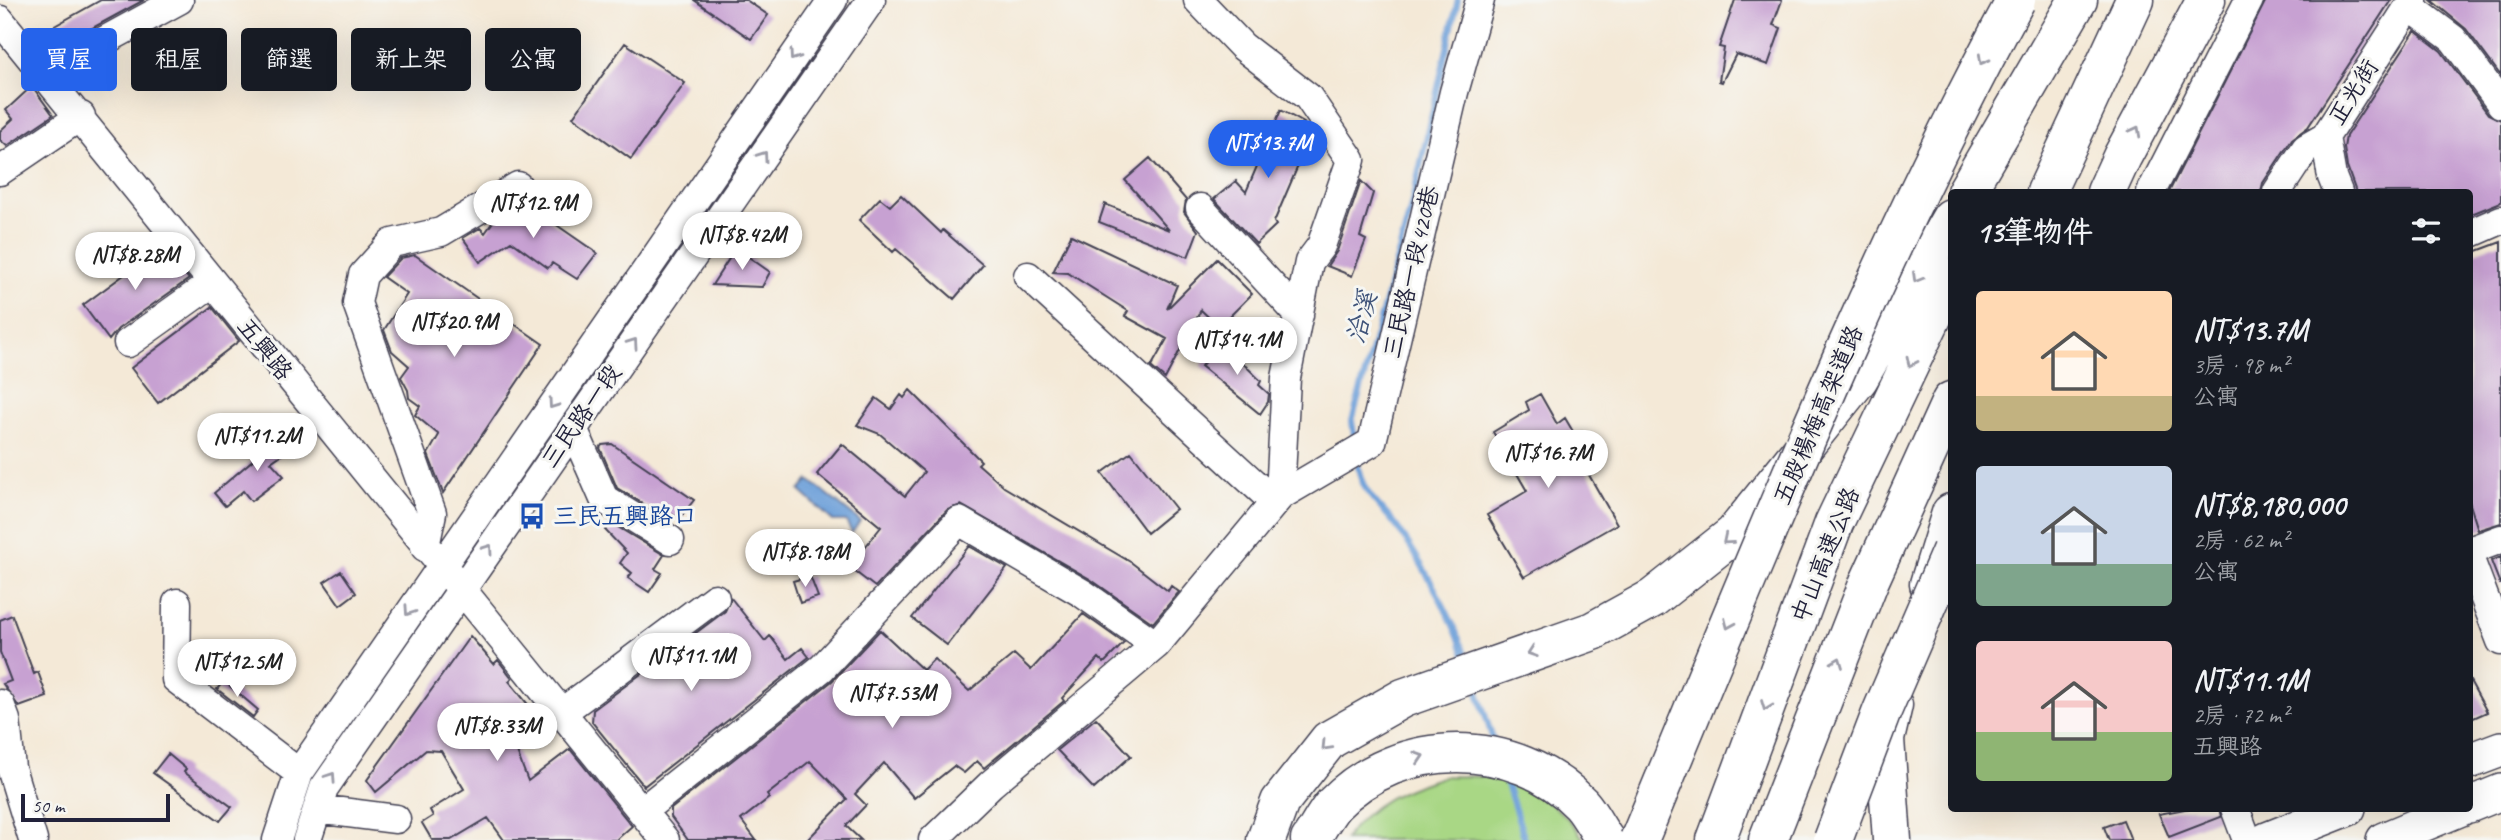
<!DOCTYPE html>
<html lang="zh-TW">
<head>
<meta charset="utf-8">
<style>
	:root { --surface:#171b24; --page:#242831; --text:#f1f3f6; --muted:#9ea1a6; --accent:#2563eb }
	body { margin:0; font-family:Caveat,"LXGW WenKai TC",sans-serif; background:var(--page); color:var(--text); height:100vh; display:flex; flex-direction:column; font-size:26px; white-space:nowrap }
	* { box-sizing:border-box; margin:0 }
	p { font-size:23px; color:var(--muted) }
	.icon { flex:none; width:38px; height:38px; fill:none; stroke:currentColor; stroke-width:2; stroke-linecap:round; stroke-linejoin:round }
	.map { position:relative; flex:1; overflow:hidden }
	.sheet { position:absolute; left:1948px; top:189px; width:525px; height:623px; display:flex; flex-direction:column; background:var(--surface); border-radius:7px; box-shadow:0 7px 28px #0002 }
	.sheet>* { flex:none }
	.top-card { position:absolute; left:21px; top:28px; width:665px; height:63px; display:flex; gap:14px }
	.scale { position:absolute; left:21px; bottom:18px; width:149px; box-sizing:border-box; padding-left:7px; border:4px solid #22223b; border-top:0; font-size:19px; line-height:24px; white-space:nowrap; color:#22223b; -webkit-text-stroke:5px #f6f6f2; paint-order:stroke }
	.price { position:absolute; translate:-50% -60px; padding:0 16px; border-radius:24px; background:#fff; color:#222; font-size:23px; line-height:46px; filter:drop-shadow(0 2px 4px #0008) }
	.price::after { content:''; position:absolute; left:50%; top:42px; width:21px; height:16px; margin-left:-10px; background:inherit; clip-path:polygon(0 0,100% 0,50% 100%) }
	.price.on { background:var(--accent); color:#fff }
	ul { padding:0; list-style:none }
	li { display:flex; align-items:center; gap:21px; height:175px; padding:0 28px }
	li span { display:grid; place-items:center; flex:none; width:196px; height:140px; border-radius:7px; color:#555 }
	li>.icon { margin-inline-start:auto }
	span .icon { width:84px; height:84px; fill:#fffc; stroke-width:1 }
	li b { font-size:30px }
	h2 { display:flex; justify-content:space-between; align-items:center; height:84px; padding:0 28px; font-size:30px }
	.pill { padding:0 24px; border-radius:7px; background:var(--surface); box-shadow:0 7px 28px #0002; font-size:24px; line-height:63px }
	.pill.on { background:var(--accent); color:#fff }
	.map>svg:first-child { display:block }
	.green { fill:#a9d785; stroke:#667c60; stroke-width:2 }
	.water { fill:#6ea0d9; stroke:#48618a; stroke-width:2 }
	.lines { fill:none; stroke-linecap:round; stroke-linejoin:round }
	.stream { stroke:#6ea0d9; stroke-width:6 }
	.building { fill:#c7a1d2 }
	.minor-casing { stroke:#424052; stroke-width:31 }
	.major-casing { stroke:#424052; stroke-width:38 }
	.highway-casing { stroke:#424052; stroke-width:41 }
	.minor { stroke:#fff; stroke-width:28 }
	.major { stroke:#fff; stroke-width:35 }
	.highway { stroke:#fff; stroke-width:38 }
	.highway-bridge-casing { stroke:#424052; stroke-width:41; stroke-linecap:butt }
	.highway-bridge { stroke:#fff; stroke-width:38 }
	.oneway { stroke:#9c9ca7 }
	.labels { text-anchor:middle; stroke-width:6; stroke-linejoin:round; paint-order:stroke }
	.street-label { font-size:24px; fill:#22223b; stroke:#f6f6f2 }
	.transit-label { font-size:24px; fill:#164399; stroke:#f6f6f2; text-anchor:start }
	.water-label { font-size:26px; font-style:italic; fill:#40547a; stroke:#f6f6f2 }
</style>
</head>
<body>
<div class="map">
<svg width="2501" height="840" viewBox="0 0 2501 840">
	<rect width="100%" height="100%" fill="#f6f6f2"/>
	<filter id="ink" filterUnits="userSpaceOnUse"><feTurbulence type="fractalNoise" baseFrequency=".0143" numOctaves="2"/><feDisplacementMap in="SourceGraphic" scale="14" xChannelSelector="R" yChannelSelector="G"/><feConvolveMatrix kernelMatrix="1 2 1 2 8 2 1 2 1" color-interpolation-filters="sRGB"/></filter>
	<filter id="wash" filterUnits="userSpaceOnUse"><feTurbulence type="fractalNoise" baseFrequency=".00686" numOctaves="4" result="noise"/><feDisplacementMap in="SourceGraphic" scale="28" xChannelSelector="R" yChannelSelector="G"/><feGaussianBlur stdDeviation="1.57" result="paint"/><feColorMatrix in="noise" values="0 0 0 0 0 0 0 0 0 0 0 0 0 0 0 0 0 1.4 0 .05"/><feComposite in="paint" operator="in"/></filter>
	<g filter="url(#wash)">
		<rect width="100%" height="100%" fill="#f4e9d7"/>
		<!-- green -->
		<path class="green" d="M1445 776C1461 777 1479 775 1495 778 1529 786 1567 810 1584 840H1344C1371 801 1402 790 1445 776Z"/>
		<!-- water -->
		<path class="water" d="M809 480 860 521 852 533 846 521H833L800 491Z"/>
		<g class="lines">
			<!-- stream -->
			<path class="stream" d="M1355 442 1352 421 1409 215 1458 0
				M1357 460C1362 497 1377 500 1397 527 1421 560 1455 622 1467 661
				M1476 686 1494 743
				M1504 775 1525 840"/>
		</g>
		<g id="blocks">
			<!-- building -->
			<path class="building" d="M101 0H144L54 49 42 33Z
				M694 0H746L768 15 751 39Z
				M1735 0H1782L1773 25 1781 28 1768 65 1736 54 1722 82 1719 81 1724 48 1719 47Z
				M2266 0H2391L2308 127 2292 139 2263 183 2261 192H2169Z
				M2431 0H2501V76L2466 29Z
				M2415 31 2441 51 2488 114 2501 120V202L2469 215V192H2356L2347 167 2344 148 2346 136Z
				M625 43 685 83 631 159 573 117Z
				M32 86 53 115 7 146 0 140V131L13 119 6 110Z
				M1281 110 1304 123 1301 128 1312 133 1274 222 1276 225 1256 244 1214 199 1236 181 1246 192Z
				M1150 158 1186 200 1184 212 1198 231 1188 257 1099 222 1105 204 1169 230 1125 180Z
				M1361 181 1373 193 1360 237 1366 240 1352 276 1327 266 1337 251Z
				M901 195 941 233 943 230 983 265 954 299 896 249 893 252 859 220 880 198 890 206Z
				M527 200 537 206 535 210 597 253 577 279 552 263 548 268 511 241 480 262 463 238 480 228 485 233 495 219Z
				M1071 235 1177 285 1167 309 1217 259 1252 294 1219 327 1201 310 1165 379 1151 367 1167 339 1125 316 1128 311 1068 273 1053 272Z
				M2501 242V523L2478 530 2469 501V254Z
				M162 247 189 279 118 329 109 340 83 305Z
				M736 248 770 272 762 287 712 285Z
				M415 255 543 344 443 493 428 454 439 435 415 415 420 406 409 398 408 390 401 377 409 366 392 351 384 330 407 294 383 277 401 258Z
				M212 307 239 341 158 403 131 368Z
				M1221 342 1261 381 1259 385 1269 394 1268 402 1260 414 1201 366Z
				M910 390 981 461 978 464 1004 487 1132 563 1168 591 1171 586 1179 592 1153 623 1090 579 961 505 947 510 875 587 849 567 881 527 817 474 842 444 905 496 924 472 880 434 857 425 876 398 891 409 901 395 904 398Z
				M1540 394 1557 424 1565 418 1575 435 1582 432 1593 454 1581 461 1617 524 1524 577 1487 515 1527 491 1493 432 1529 410 1526 402Z
				M288 430 297 444 271 462 284 476 251 501 243 491 225 506 214 493Z
				M612 444 694 500 679 519 673 515 670 520 617 488 600 448 602 445Z
				M1131 452 1176 509 1147 533 1102 473Z
				M611 523 664 555 655 569 662 573 649 592 628 578 632 573 620 563 627 553 605 530Z
				M969 546 1007 568 947 645 912 618Z
				M2501 557V584H2500L2491 561Z
				M341 571 356 593 340 605 324 582Z
				M810 576 818 597 800 603 793 581Z
				M731 598 765 641 770 636 788 659 802 648 809 657 644 786 592 722 593 710 725 611Z
				M1083 614 1124 643 1104 663 1099 658 1062 698 1064 701 984 768 977 761 964 773 954 766 914 798 884 763 855 794 866 805 846 826 861 840H807L847 799 810 761 767 795 769 798 741 820 756 840H688L671 817V809L832 681 880 630 923 670 934 659 969 691 1014 654 1031 670Z
				M12 615 34 674 38 672 47 697 19 707 3 684 11 681 0 652V620Z
				M470 636 494 664 498 660 512 678 509 681 530 707 524 713 533 725 512 739 528 781 570 749 632 826 616 840H504L488 818 451 840H432L422 823 433 816 430 810 464 789 441 751 426 750 376 792 367 780Z
				M2469 679 2487 712 2469 720Z
				M224 681 258 710 253 717 217 689Z
				M1096 718 1131 756 1094 789 1057 750Z
				M168 754 186 769 184 772 232 807 220 821 153 773Z
				M2190 808H2219L2221 817 2169 837 2159 814Z
				M2123 820 2131 840H2109L2104 827Z"/>
		</g>
	</g>
	<g filter="url(#ink)">
		<use href="#blocks" fill-opacity="0" stroke="#424052" stroke-width="2"/>
		<g class="lines">
			<!-- minor casing -->
			<g class="minor-casing">
				<path id="minor" d="M2409 6 2453 39 2501 104
					M0 20 665 840
					M45 73 179 0
					M0 171 81 116
					M2151 192 2249 0
					M2277 192 2306 148 2325 137
					M2338 192 2332 177 2325 137 2413 0
					M1200 208 1299 315
					M2469 234 2501 220
					M1028 276 1274 502
					M128 343 212 283
					M573 428 604 499 670 540
					M1280 496 1372 442 1454 92 1480 0
					M425 547 432 513 357 303 363 275 392 243 441 232 518 186
					M2469 551 2501 539
					M2469 557 2501 641
					M177 603 176 679 299 773
					M0 704 6 720 11 768 33 840
					M561 713 715 598
					M2235 808 2247 840
					M317 809 396 819
					M642 811 822 668 959 521 1082 593 1156 645
					M277 840 299 773 833 0
					M307 840 324 788 871 0
					M933 840 991 784 1156 645 1280 496 1286 378 1309 262 1321 246 1351 160 1308 97 1242 46 1198 0"/>
			</g>
			<!-- major casing -->
			<g class="major-casing">
				<path id="major" d="M2469 761 2501 749
					M2469 805 2501 792
					M2267 840 2348 808
					M2384 840 2461 808"/>
			</g>
			<!-- highway casing -->
			<g class="highway-casing">
				<path id="highway" d="M1966 192 2078 0
					M2046 192 2135 0
					M2106 192 2122 157 2206 0
					M1929 584 1951 513
					M1266 840 1280 802 1329 740 1403 698 1593 631 1653 598 1734 534 1859 378 1951 218
					M1310 840C1318 829 1325 814 1334 804 1400 736 1515 736 1581 804 1590 814 1597 829 1605 840
					M1716 840 1834 523 1951 278
					M1768 840 1869 582 1951 401
					M1892 840 1885 739 1893 705"/>
			</g>
			<!-- minor -->
			<use href="#minor" class="minor"/>
			<!-- major -->
			<use href="#major" class="major"/>
			<!-- highway -->
			<use href="#highway" class="highway"/>
			<!-- highway-bridge casing -->
			<g class="highway-bridge-casing">
				<path id="highway-bridge" d="M1639 840C1757 557 1869 270 2016 0
					M1833 840 1882 711 1951 551"/>
			</g>
			<!-- highway-bridge -->
			<use href="#highway-bridge" class="highway-bridge"/>
		</g>
		<!-- one-way arrows -->
		<defs><path id="oneway-chevron" d="M-2-3.5L2.5 0L-2 3.5" fill="none" stroke-width="1.6" stroke-linecap="round" stroke-linejoin="round" transform="scale(1.75)"/></defs>
		<g class="oneway">
			<use href="#oneway-chevron" transform="translate(794 56) rotate(125)"/>
			<use href="#oneway-chevron" transform="translate(1983 60) rotate(119)"/>
			<use href="#oneway-chevron" transform="translate(2136 131) rotate(-62)"/>
			<use href="#oneway-chevron" transform="translate(763 156) rotate(-55)"/>
			<use href="#oneway-chevron" transform="translate(1917 278) rotate(120)"/>
			<use href="#oneway-chevron" transform="translate(633 343) rotate(-55)"/>
			<use href="#oneway-chevron" transform="translate(1911 362) rotate(116)"/>
			<use href="#oneway-chevron" transform="translate(553 404) rotate(125)"/>
			<use href="#oneway-chevron" transform="translate(1727 540) rotate(140)"/>
			<use href="#oneway-chevron" transform="translate(488 549) rotate(-55)"/>
			<use href="#oneway-chevron" transform="translate(409 611) rotate(124)"/>
			<use href="#oneway-chevron" transform="translate(1729 624) rotate(113)"/>
			<use href="#oneway-chevron" transform="translate(1532 652) rotate(161)"/>
			<use href="#oneway-chevron" transform="translate(1838 662) rotate(-69)"/>
			<use href="#oneway-chevron" transform="translate(1766 706) rotate(111)"/>
			<use href="#oneway-chevron" transform="translate(1326 746) rotate(134)"/>
			<use href="#oneway-chevron" transform="translate(1419 757) rotate(-18)"/>
			<use href="#oneway-chevron" transform="translate(331 777) rotate(-56)"/>
		</g>
	</g>
	<!-- icons -->
	<defs>
		<g id="bus-bare" transform="scale(2.1)"><path d="M-5-6H5V4H4V6H2V4H-2V6H-4V4H-5ZM-3.5-4V0h7V-4ZM-3.5 1.2v1.5H-2V1.2ZM2 1.2v1.5H3.5V1.2Z" fill="#1a4fb4" stroke="#f6f6f2" stroke-width="2.5" paint-order="stroke"/></g>
	</defs>
	<g fill-rule="evenodd">
		<use href="#bus-bare" x="532" y="516"/>
	</g>
	<g class="labels">
		<!-- street labels -->
		<g class="street-label">
			<text transform="translate(2353 92) rotate(-58)" y="8">正光街</text>
			<text transform="translate(1411 272) rotate(-77)" y="8">三民路一段420巷</text>
			<text transform="translate(265 349) rotate(51)" y="8">五興路</text>
			<text transform="translate(1818 415) rotate(-67)" y="8">五股楊梅高架道路</text>
			<text transform="translate(581 416) rotate(-55)" y="8">三民路一段</text>
			<text transform="translate(1825 555) rotate(-68)" y="8">中山高速公路</text>
		</g>
		<!-- transit labels -->
		<g class="transit-label">
			<text x="553" y="524">三民五興路口</text>
		</g>
		<!-- water labels -->
		<g class="water-label">
			<text transform="translate(1361 317) rotate(-75)" y="9">洽溪</text>
		</g>
	</g>
</svg>
<div class="scale">50 m</div>
<b class="price on" style="left:1268px;top:180px">NT$13.7M</b>
<b class="price" style="left:533px;top:240px">NT$12.9M</b>
<b class="price" style="left:742px;top:272px">NT$8.42M</b>
<b class="price" style="left:135px;top:292px">NT$8.28M</b>
<b class="price" style="left:454px;top:359px">NT$20.9M</b>
<b class="price" style="left:1237px;top:377px">NT$14.1M</b>
<b class="price" style="left:257px;top:473px">NT$11.2M</b>
<b class="price" style="left:1548px;top:490px">NT$16.7M</b>
<b class="price" style="left:805px;top:589px">NT$8.18M</b>
<b class="price" style="left:691px;top:693px">NT$11.1M</b>
<b class="price" style="left:237px;top:699px">NT$12.5M</b>
<b class="price" style="left:892px;top:730px">NT$7.53M</b>
<b class="price" style="left:497px;top:763px">NT$8.33M</b>
<div class="top-card">
<a class="pill on">買屋</a>
<a class="pill">租屋</a>
<a class="pill">篩選</a>
<a class="pill">新上架</a>
<a class="pill">公寓</a>
</div>
<section class="sheet">
<h2>13筆物件<svg class="icon" aria-label="filters" viewBox="0 0 24 24"><path d="M4 7h16M4 17h16"/><circle cx="9" cy="7" r="2"/><circle cx="15" cy="17" r="2"/></svg></h2>
<ul>
<li><span style="background:linear-gradient(#ffd9b3 75%,#c2b280 0)"><svg class="icon" aria-label="home" viewBox="0 0 24 24"><path d="M3 11l9-7 9 7M6 9v11h12V9"/></svg></span><div><b>NT$13.7M</b><p>3房 · 98 m²</p><p>公寓</p></div></li>
<li><span style="background:linear-gradient(#c9d6e8 70%,#7fa58c 0)"><svg class="icon" aria-label="home" viewBox="0 0 24 24"><path d="M3 11l9-7 9 7M6 9v11h12V9"/></svg></span><div><b>NT$8,180,000</b><p>2房 · 62 m²</p><p>公寓</p></div></li>
<li><span style="background:linear-gradient(#f6c9c9 65%,#8fb573 0)"><svg class="icon" aria-label="home" viewBox="0 0 24 24"><path d="M3 11l9-7 9 7M6 9v11h12V9"/></svg></span><div><b>NT$11.1M</b><p>2房 · 72 m²</p><p>五興路</p></div></li>
</ul>
</section>
</div>
</body>
</html>
